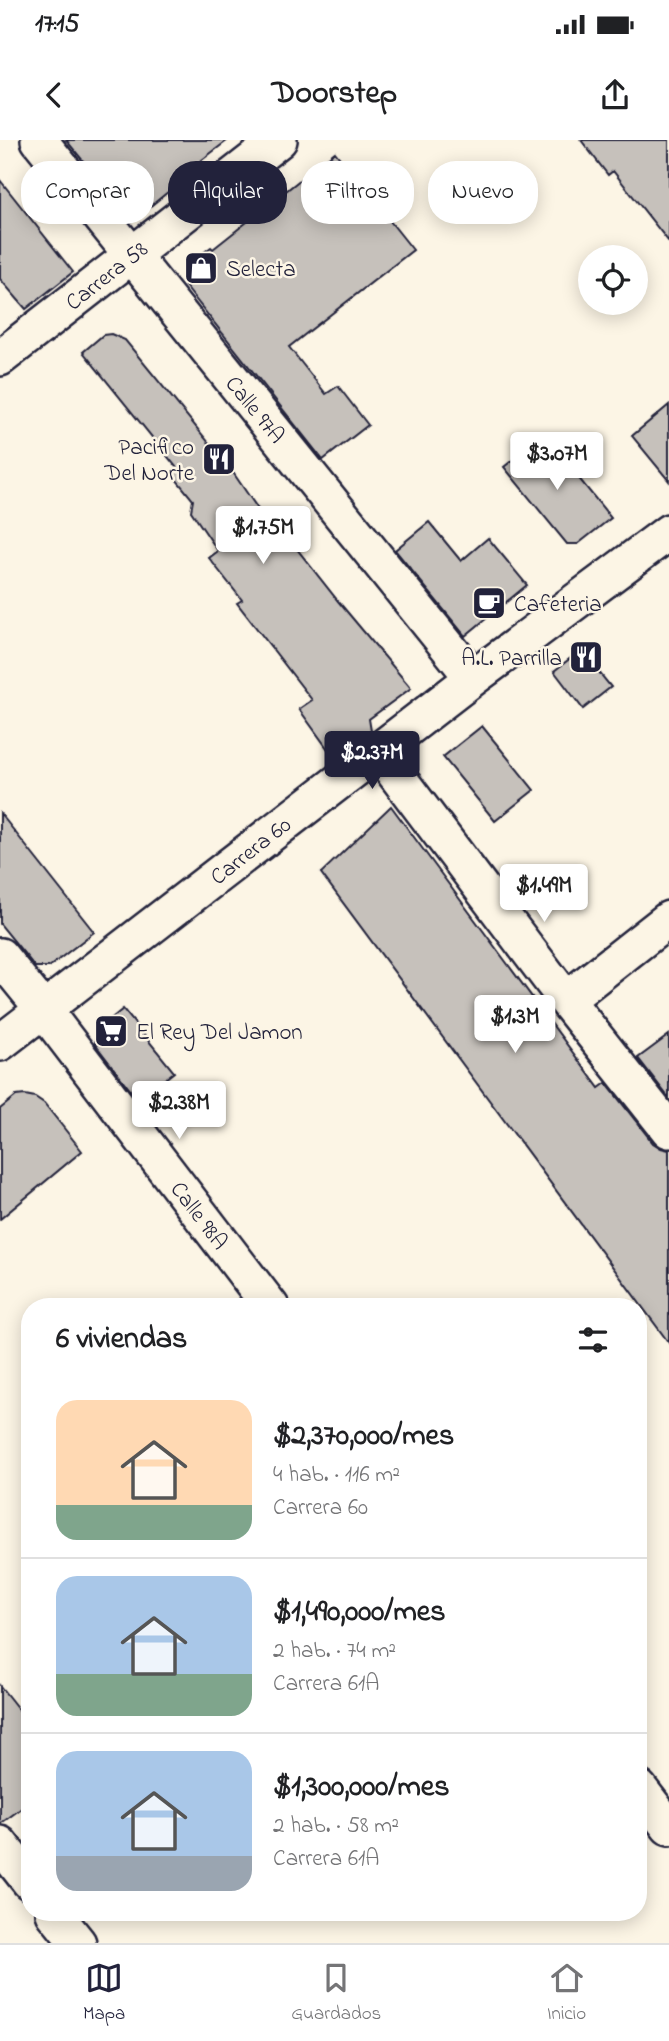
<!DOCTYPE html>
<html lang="es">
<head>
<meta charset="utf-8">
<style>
	:root { --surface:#fff; --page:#f6f6f6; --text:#202124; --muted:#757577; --line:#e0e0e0; --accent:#22223b }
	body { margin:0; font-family:"Indie Flower",sans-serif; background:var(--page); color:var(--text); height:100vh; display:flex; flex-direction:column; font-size:26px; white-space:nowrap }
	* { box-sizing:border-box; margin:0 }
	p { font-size:23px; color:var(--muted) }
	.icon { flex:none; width:38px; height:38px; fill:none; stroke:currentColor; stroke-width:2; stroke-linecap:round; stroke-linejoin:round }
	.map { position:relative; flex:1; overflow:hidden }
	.drawer { position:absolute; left:21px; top:1158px; width:626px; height:623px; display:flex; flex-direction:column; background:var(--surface); border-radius:28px; box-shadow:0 4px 18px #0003 }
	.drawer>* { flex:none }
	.hud { position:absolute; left:21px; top:21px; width:628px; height:63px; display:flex; gap:14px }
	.controls { position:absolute; left:578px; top:105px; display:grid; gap:14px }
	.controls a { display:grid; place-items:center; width:70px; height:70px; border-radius:50%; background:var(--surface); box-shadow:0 4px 18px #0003; font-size:35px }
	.price { position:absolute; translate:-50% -60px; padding:0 16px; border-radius:7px; background:#fff; color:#222; font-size:23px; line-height:46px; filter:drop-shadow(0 2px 4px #0008) }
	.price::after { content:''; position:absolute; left:50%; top:42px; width:21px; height:16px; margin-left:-10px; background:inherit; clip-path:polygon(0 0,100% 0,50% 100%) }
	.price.current { background:var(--accent); color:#fff }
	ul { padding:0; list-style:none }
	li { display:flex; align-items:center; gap:21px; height:175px; padding:0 35px }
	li+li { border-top:2px solid var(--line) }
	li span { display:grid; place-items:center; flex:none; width:196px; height:140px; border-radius:21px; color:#555 }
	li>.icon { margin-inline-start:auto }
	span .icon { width:84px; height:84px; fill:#fffc; stroke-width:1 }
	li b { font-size:30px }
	h2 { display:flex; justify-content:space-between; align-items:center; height:84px; padding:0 35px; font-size:30px }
	.tag { padding:0 24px; border-radius:28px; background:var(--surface); box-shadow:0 4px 18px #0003; font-size:24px; line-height:63px }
	.tag.current { background:var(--accent); color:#fff }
	.status { display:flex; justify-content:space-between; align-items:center; height:49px; padding:0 35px; background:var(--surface); direction:ltr }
	.status svg { height:19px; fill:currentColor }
	header { display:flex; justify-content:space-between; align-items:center; height:91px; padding:0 35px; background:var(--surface); font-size:32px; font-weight:700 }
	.tabs { display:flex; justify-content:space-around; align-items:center; height:98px; border-top:2px solid var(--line); background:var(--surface); font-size:19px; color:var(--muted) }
	.tabs a { display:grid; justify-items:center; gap:4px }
	.tabs .current { color:var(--accent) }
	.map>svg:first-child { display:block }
	.building { fill:#c6c1bb; stroke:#22223b; stroke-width:2 }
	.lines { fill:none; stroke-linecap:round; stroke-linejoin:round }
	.minor-casing { stroke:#22223b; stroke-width:40 }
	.minor { stroke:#fcf5e5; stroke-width:35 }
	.labels { text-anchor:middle; stroke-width:5; stroke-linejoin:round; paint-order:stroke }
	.poi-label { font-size:23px; fill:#22223b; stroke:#fcf5e5; text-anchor:start }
	.street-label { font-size:23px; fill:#22223b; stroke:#fcf5e5 }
</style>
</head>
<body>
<div class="status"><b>17:15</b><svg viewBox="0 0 49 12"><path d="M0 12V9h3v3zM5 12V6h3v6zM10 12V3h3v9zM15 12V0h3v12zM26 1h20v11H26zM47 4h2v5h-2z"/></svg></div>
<header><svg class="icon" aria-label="back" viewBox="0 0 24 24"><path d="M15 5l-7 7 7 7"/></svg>Doorstep<svg class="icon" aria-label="share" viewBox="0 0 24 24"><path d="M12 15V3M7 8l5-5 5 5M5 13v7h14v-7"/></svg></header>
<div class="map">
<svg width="669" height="1803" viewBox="0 0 669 1803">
	<rect width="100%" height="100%" fill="#fcf5e5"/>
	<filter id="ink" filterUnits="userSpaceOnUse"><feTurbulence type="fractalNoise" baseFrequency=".0143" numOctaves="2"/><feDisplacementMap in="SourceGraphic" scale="14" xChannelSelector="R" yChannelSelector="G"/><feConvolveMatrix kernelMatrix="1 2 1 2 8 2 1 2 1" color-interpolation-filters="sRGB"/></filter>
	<g filter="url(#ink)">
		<!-- building -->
		<path class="building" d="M66 0H228L181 36 184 39 132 81Z
			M581 0H669V102L613 31 608 35Z
			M335 12 413 110 289 207 326 254 338 246 368 285 323 320 185 146 187 125 211 107 213 109Z
			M0 40 73 132 26 169 0 139Z
			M111 194 125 200 232 331 262 375 267 371 338 461 411 548 369 579 371 591 335 619 299 569 312 560 237 463 242 460 209 418 218 411 191 371 193 360 171 333 177 328 83 212 103 195Z
			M669 265V341L632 296Z
			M544 295 611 378 578 404H567L504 327Z
			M429 382 461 421 488 398 527 445 465 496 395 410Z
			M581 510 611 547 583 569 554 531Z
			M482 586 534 650 495 681 443 617Z
			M391 666 599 948 606 943 653 1003 661 1008 669 1010V1203L321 733Z
			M0 673 94 792 49 827H35L0 784Z
			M123 869 174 932 138 960 95 904 97 890Z
			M669 895V958L638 918Z
			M25 955 35 957 44 963 82 1011 0 1079V969L16 956Z
			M0 1546 30 1584V1662L0 1684Z"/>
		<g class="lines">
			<!-- minor casing -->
			<g class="minor-casing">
				<path id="minor" d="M39 0 473 538
					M0 218 279 0
					M378 611 566 860 669 990
					M0 816 43 869 271 1167
					M566 860 669 779
					M0 903 473 538 669 392
					M639 1648 669 1687
					M0 1704 30 1742
					M54 1773 78 1803"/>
			</g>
			<!-- minor -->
			<use href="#minor" class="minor"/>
		</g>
	</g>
	<!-- icons -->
	<defs>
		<g id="shop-square" transform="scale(1.75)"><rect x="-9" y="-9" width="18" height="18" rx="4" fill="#22223b" stroke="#fcf5e5"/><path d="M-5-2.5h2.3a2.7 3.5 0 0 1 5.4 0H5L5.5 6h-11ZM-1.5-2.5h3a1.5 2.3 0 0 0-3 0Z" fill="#fff"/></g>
		<g id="restaurant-square" transform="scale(1.75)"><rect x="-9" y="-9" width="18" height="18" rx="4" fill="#22223b" stroke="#fcf5e5"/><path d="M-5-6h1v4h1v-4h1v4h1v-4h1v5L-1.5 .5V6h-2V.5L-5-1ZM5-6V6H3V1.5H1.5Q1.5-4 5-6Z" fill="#fff"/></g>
		<g id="cafe-square" transform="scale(1.75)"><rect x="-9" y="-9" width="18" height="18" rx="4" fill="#22223b" stroke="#fcf5e5"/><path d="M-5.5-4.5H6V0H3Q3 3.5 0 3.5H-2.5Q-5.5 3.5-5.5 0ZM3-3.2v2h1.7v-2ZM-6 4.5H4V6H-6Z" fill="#fff"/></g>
		<g id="supermarket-square" transform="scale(1.75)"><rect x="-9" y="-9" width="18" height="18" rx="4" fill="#22223b" stroke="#fcf5e5"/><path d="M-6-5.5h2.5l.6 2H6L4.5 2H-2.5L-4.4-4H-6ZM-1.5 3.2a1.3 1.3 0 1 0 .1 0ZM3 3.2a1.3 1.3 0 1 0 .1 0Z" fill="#fff"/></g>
	</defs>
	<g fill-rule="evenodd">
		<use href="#shop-square" x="201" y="128"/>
		<use href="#restaurant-square" x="219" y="319"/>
		<use href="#cafe-square" x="489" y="463"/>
		<use href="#restaurant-square" x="586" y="517"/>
		<use href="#supermarket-square" x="111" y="891"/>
	</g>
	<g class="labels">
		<!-- poi labels -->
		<g class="poi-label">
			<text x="226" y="136">Selecta</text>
			<text x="194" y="314" text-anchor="end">Pacifico<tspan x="194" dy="26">Del Norte</tspan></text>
			<text x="514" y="471">Cafeteria</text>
			<text x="562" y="525" text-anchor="end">A.L. Parrilla</text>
			<text x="136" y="899">El Rey Del Jamon</text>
		</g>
		<!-- street labels -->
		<g class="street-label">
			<text transform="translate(106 135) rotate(-38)" y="8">Carrera 58</text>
			<text transform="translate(256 269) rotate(51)" y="8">Calle 97A</text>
			<text transform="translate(250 710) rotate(-38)" y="8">Carrera 60</text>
			<text transform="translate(200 1075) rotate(53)" y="8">Calle 98A</text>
		</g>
	</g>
</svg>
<div class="controls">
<a><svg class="icon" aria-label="locate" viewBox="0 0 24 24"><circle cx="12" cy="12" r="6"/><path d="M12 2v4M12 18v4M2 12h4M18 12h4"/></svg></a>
</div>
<b class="price" style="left:557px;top:352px">$3.07M</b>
<b class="price" style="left:263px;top:426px">$1.75M</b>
<b class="price current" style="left:372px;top:651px">$2.37M</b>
<b class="price" style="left:544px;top:784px">$1.49M</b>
<b class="price" style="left:515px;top:915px">$1.3M</b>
<b class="price" style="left:179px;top:1001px">$2.38M</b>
<div class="hud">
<a class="tag">Comprar</a>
<a class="tag current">Alquilar</a>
<a class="tag">Filtros</a>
<a class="tag">Nuevo</a>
</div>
<section class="drawer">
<h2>6 viviendas<svg class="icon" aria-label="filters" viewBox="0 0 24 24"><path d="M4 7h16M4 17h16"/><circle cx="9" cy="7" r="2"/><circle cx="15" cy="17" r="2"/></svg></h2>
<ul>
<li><span style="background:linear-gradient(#ffd9b3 75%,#7fa58c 0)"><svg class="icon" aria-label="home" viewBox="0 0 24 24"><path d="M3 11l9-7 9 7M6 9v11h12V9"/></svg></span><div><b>$2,370,000/mes</b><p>4 hab. · 116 m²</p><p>Carrera 60</p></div></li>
<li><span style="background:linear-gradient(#a9c7e8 70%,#7fa58c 0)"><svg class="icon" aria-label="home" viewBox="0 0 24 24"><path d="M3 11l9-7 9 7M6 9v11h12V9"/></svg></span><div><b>$1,490,000/mes</b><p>2 hab. · 74 m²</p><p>Carrera 61A</p></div></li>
<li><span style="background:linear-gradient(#a9c7e8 75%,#9aa5b1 0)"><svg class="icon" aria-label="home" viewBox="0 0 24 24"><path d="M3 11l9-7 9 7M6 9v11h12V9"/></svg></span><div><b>$1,300,000/mes</b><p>2 hab. · 58 m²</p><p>Carrera 61A</p></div></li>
</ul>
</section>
</div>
<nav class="tabs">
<a class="current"><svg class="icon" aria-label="map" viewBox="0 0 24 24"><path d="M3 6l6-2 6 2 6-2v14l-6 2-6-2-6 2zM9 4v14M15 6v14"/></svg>Mapa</a>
<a><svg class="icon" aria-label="saved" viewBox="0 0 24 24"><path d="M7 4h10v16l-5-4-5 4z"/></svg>Guardados</a>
<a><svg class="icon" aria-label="home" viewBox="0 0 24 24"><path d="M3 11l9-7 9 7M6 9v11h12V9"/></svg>Inicio</a>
</nav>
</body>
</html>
